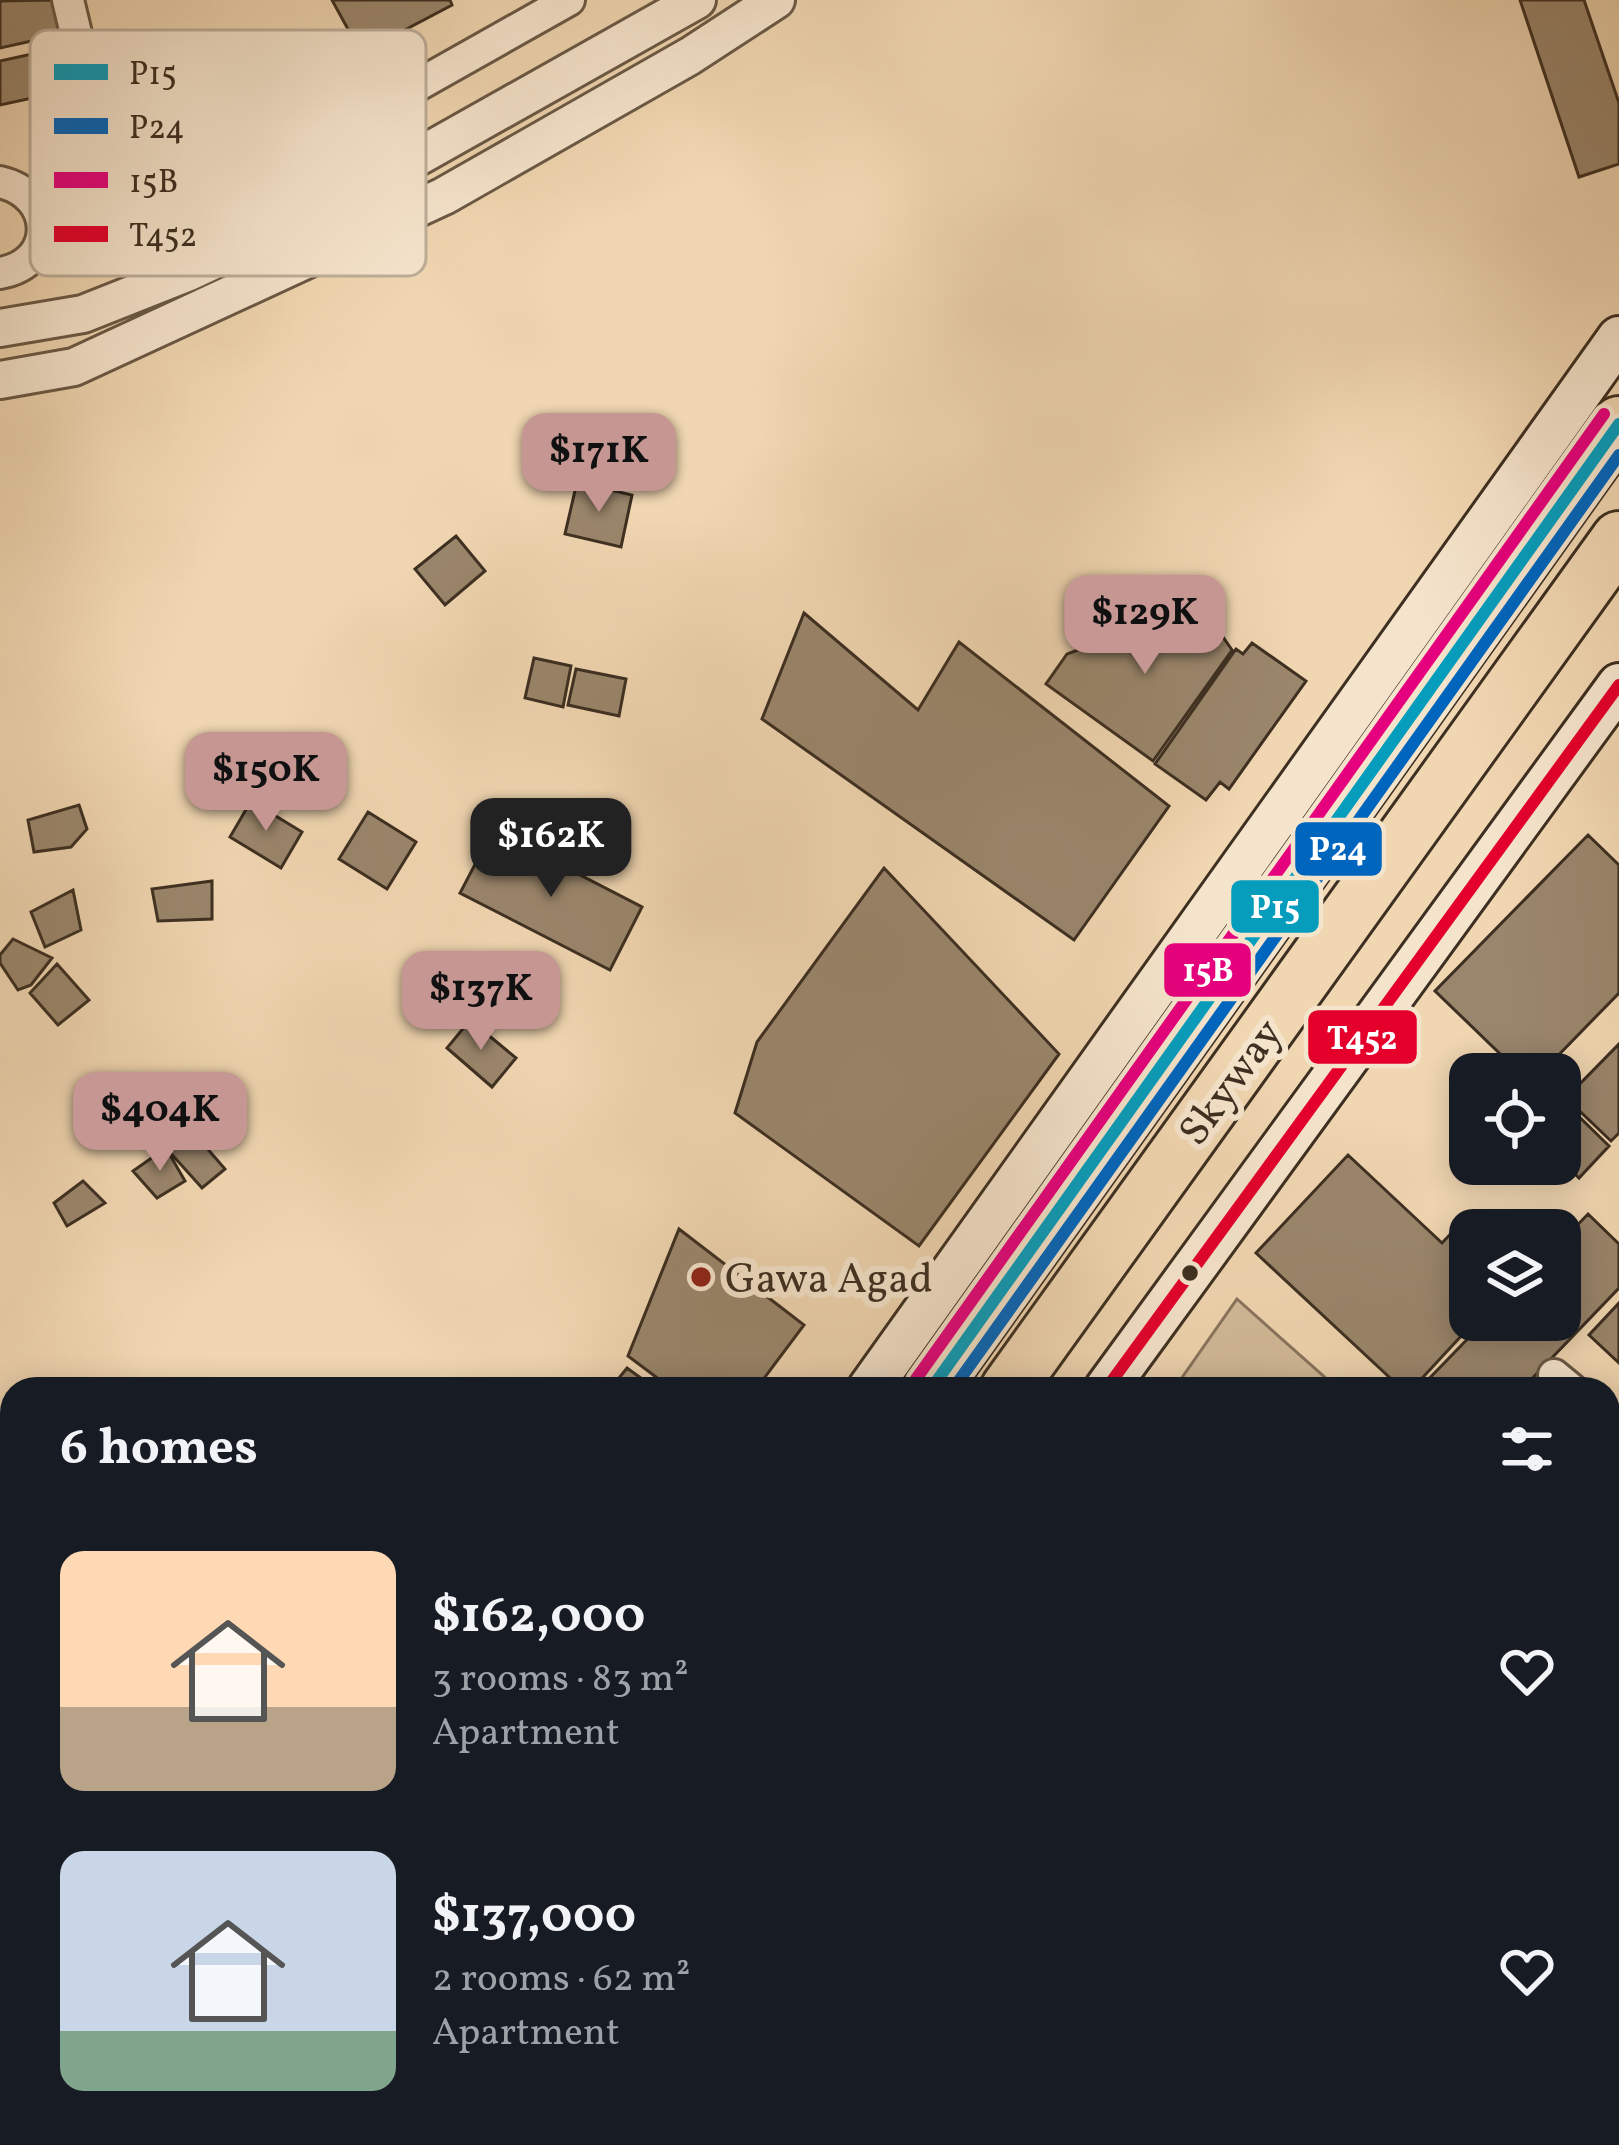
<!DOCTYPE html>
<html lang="en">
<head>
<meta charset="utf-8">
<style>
	:root { --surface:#171b24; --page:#20242c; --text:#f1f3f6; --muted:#9ea1a6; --accent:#c59692 }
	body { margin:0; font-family:Vollkorn,serif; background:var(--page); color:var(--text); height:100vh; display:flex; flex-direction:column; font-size:45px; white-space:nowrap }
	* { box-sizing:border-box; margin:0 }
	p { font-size:39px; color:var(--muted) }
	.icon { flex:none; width:66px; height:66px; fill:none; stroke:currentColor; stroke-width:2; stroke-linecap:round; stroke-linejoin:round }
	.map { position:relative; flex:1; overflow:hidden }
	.details { position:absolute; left:0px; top:1377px; width:1620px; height:768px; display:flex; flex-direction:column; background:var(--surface); border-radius:36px 36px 0 0; box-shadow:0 6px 30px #0003 }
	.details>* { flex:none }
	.buttons { position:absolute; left:1449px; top:1053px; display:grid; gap:24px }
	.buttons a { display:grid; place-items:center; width:132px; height:132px; border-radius:24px; background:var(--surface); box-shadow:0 6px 30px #0003; font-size:60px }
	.price { position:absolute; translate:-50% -102px; padding:0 27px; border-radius:24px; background:var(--accent); color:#111; font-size:39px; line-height:78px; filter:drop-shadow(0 3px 6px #0008) }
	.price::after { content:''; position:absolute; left:50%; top:72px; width:36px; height:27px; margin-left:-18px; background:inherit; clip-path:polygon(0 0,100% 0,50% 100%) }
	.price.active { background:#222; color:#fff }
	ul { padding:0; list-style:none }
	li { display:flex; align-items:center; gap:36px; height:300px; padding:0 60px }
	li span { display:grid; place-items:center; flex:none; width:336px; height:240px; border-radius:24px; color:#555 }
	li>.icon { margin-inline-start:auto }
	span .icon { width:144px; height:144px; fill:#fffc; stroke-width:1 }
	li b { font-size:51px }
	h2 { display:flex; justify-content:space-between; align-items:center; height:144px; padding:0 60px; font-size:51px }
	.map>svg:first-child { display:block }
	.green { fill:#d2ba99; stroke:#88745d; stroke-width:3 }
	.building { fill:#9a866c; stroke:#3d2f21; stroke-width:3 }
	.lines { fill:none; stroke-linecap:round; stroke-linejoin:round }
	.service-casing { stroke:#6a5945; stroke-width:21 }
	.minor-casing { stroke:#6a5945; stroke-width:36 }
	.tertiary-casing { stroke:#6a5945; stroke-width:42 }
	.secondary-casing { stroke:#3d2f21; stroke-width:48 }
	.motorway-casing { stroke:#3d2f21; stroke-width:60 }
	.service { stroke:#f5e4cc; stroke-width:15 }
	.minor { stroke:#f5e4cc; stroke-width:30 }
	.tertiary { stroke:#f5e4cc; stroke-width:36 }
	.secondary { stroke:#f5e4cc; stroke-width:42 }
	.motorway { stroke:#f0d6b1; stroke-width:54 }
	.bus-1-casing { stroke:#f5e4cc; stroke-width:21 }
	.bus-2-casing { stroke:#f5e4cc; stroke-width:21 }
	.bus-3-casing { stroke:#f5e4cc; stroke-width:21 }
	.bus-4-casing { stroke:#f5e4cc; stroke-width:21 }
	.bus-1 { stroke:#069dbd; stroke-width:12 }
	.bus-2 { stroke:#0065bd; stroke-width:12 }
	.bus-3 { stroke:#e5007d; stroke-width:12 }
	.bus-4 { stroke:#e4002b; stroke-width:12 }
	.bus-dot { fill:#3d2f21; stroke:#f5e4cc; stroke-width:4.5 }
	.poi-dot { fill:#8f2418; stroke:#f5e4cc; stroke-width:4.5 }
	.labels { text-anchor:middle; stroke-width:12; stroke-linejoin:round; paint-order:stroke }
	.street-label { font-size:42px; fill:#3d2f21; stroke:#f5e4cc }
	.poi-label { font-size:42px; fill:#3d2f21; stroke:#f5e4cc; text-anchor:start }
	.key { fill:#f5e4cc; stroke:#beae99; stroke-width:3 }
	.key-label { font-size:33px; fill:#3d2f21 }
	.line-badge { stroke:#f5e4cc; stroke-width:4.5 }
	.badge-label { font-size:33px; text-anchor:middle; font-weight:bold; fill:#fff }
</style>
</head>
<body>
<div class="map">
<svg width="1619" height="2145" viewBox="0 0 1619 2145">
	<rect width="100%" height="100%" fill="#f0d6b1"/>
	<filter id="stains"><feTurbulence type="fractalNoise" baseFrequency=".00167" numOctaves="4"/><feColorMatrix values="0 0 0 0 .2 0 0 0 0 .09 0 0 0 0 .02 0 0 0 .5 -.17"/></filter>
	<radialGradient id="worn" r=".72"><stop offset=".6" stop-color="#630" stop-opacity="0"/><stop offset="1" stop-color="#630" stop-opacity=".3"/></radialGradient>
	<!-- green -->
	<path class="green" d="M1237 1299 1338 1389H1174Z"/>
	<!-- building -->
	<path class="building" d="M56 0 63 34 0 48V1Z
		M332 0H450L452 5 361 53Z
		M1520 0H1584L1619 103V164L1579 177Z
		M68 46 78 88 0 105V61Z
		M577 482 632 495 621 547 565 534Z
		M456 536 485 571 445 605 415 569Z
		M1200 604 1232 650 1153 761 1046 684 1067 654Z
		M804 613 918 710 959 642 1169 806 1074 940 762 719Z
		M1252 643 1306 681 1229 789 1220 782 1206 800 1155 764 1236 649 1243 654Z
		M534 658 571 666 563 707 525 698Z
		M576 669 626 679 619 716 568 705Z
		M251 801 302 832 281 868 230 837Z
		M79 805 87 829 71 847 34 852 28 820Z
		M368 812 416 842 387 889 339 859Z
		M493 830 642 907 610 970 460 893Z
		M1588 835 1619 865V993L1540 1074H1521L1435 991Z
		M884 868 1059 1054 919 1246 735 1113 757 1042Z
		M212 881V919L158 921 152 889Z
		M73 890 81 930 45 947 31 912Z
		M13 939 52 958 31 985 18 990 0 963V955Z
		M57 964 89 1000 58 1025 30 993Z
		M470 1020 516 1058 492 1087 447 1048Z
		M1619 1044V1133L1611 1141 1566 1098Z
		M1562 1100 1609 1146 1579 1178 1560 1159Z
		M186 1124 225 1169 202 1188 166 1148Z
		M166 1148 185 1181 157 1198 133 1171Z
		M1348 1155 1442 1243 1463 1221 1472 1230 1470 1320H1476L1412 1389H1402L1256 1253Z
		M83 1181 105 1203 67 1226 54 1203Z
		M1588 1214 1619 1244V1288L1522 1389H1419L1486 1320H1560V1243Z
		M679 1229 804 1325 756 1389H672L628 1356Z
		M1619 1303V1363L1589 1335Z
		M627 1368 656 1389H610Z
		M1608 1482 1619 1489V1545L1608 1563Z
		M1619 1687V1770L1608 1775V1692Z
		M1619 1774V1821L1612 1824 1608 1816V1779Z
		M1608 1826 1619 1849V1886L1608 1891Z
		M1619 2061V2135L1608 2120V2069Z
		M98 2133H229L218 2145H112Z
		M1197 2133H1275L1283 2145H1170Z
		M1283 2133H1393L1401 2145H1292Z
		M1512 2133H1602L1611 2145H1507L1503 2140Z"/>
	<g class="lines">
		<!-- service casing -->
		<g class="service-casing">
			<path id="service" d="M734 2133 753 2145"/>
		</g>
		<!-- minor casing -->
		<g class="minor-casing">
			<path id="minor" d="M68 0 121 221
				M0 182C56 195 58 263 0 273
				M44 230C109 223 169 213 230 191L569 0
				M1554 1375 1571 1389
				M1608 1420 1619 1428
				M1608 1924 1619 1920
				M1451 2133 1460 2145
				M1136 2145 1159 2133"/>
		</g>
		<!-- tertiary casing -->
		<g class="tertiary-casing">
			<path id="tertiary" d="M0 328 83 314 189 272 338 202 697 0
				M0 380 74 367 444 196 690 56 776 0"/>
		</g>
		<!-- secondary casing -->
		<g class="secondary-casing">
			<path id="secondary" d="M869 1389 1619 338
				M1106 1389 1619 685
				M330 2145 338 2133
				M562 2145 570 2133"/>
		</g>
		<!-- motorway casing -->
		<g class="motorway-casing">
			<path id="motorway" d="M931 1389 1619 424
				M1008 1389 1619 539
				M390 2145 398 2133
				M509 2145 518 2133"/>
		</g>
		<!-- service -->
		<use href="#service" class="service"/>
		<!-- minor -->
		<use href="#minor" class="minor"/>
		<!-- tertiary -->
		<use href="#tertiary" class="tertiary"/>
		<!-- secondary -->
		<use href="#secondary" class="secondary"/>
		<!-- motorway -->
		<use href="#motorway" class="motorway"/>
		<!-- bus-1 casing -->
		<g class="bus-1-casing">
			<path id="bus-1" d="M931 1389 1619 424"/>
		</g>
		<!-- bus-2 casing -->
		<g class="bus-2-casing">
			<path id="bus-2" d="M953 1389 1619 455"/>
		</g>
		<!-- bus-3 casing -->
		<g class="bus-3-casing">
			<path id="bus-3" d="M916 1379 1604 414"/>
		</g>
		<!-- bus-4 casing -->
		<g class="bus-4-casing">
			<path id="bus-4" d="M1106 1389 1619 685"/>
		</g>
		<!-- bus-1 -->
		<use href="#bus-1" class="bus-1"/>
		<!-- bus-2 -->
		<use href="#bus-2" class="bus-2"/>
		<!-- bus-3 -->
		<use href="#bus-3" class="bus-3"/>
		<!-- bus-4 -->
		<use href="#bus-4" class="bus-4"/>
	</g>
	<!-- markers -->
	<circle class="bus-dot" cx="1190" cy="1273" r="10"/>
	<circle class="poi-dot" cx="701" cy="1277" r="12"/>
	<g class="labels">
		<!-- street labels -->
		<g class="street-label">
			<text transform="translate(1229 1081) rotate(-54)" y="15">Skyway</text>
		</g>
		<!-- poi labels -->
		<g class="poi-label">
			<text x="725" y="1292">Gawa Agad</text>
		</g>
	</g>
	<!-- legend -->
	<rect x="30" y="30" width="396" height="246" rx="18" class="key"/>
	<rect x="54" y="64" width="54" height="16" fill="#069dbd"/>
	<rect x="54" y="118" width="54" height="16" fill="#0065bd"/>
	<rect x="54" y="172" width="54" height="16" fill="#e5007d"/>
	<rect x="54" y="226" width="54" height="16" fill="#e4002b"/>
	<g class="key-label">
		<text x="129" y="84">P15</text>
		<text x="129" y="138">P24</text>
		<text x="129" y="192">15B</text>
		<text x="129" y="246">T452</text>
	</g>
	<g class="line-badge">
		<rect x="1293" y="820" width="91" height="58" rx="12" fill="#0065bd"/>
		<rect x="1229" y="878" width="92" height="57" rx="12" fill="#069dbd"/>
		<rect x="1162" y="941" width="91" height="58" rx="12" fill="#e5007d"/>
		<rect x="1306" y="1008" width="113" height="58" rx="12" fill="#e4002b"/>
	</g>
	<g class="badge-label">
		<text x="1338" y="860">P24</text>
		<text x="1275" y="918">P15</text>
		<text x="1208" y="981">15B</text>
		<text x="1362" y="1049">T452</text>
	</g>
	<rect width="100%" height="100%" filter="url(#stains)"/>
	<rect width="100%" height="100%" fill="url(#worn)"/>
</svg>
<div class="buttons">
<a><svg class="icon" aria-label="locate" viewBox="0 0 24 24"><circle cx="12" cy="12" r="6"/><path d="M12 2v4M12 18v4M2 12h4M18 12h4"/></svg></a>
<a><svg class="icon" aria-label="layers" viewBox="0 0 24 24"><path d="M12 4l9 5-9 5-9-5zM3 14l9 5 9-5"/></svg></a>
</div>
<b class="price" style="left:599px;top:515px">$171K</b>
<b class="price" style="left:1145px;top:677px">$129K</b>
<b class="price" style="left:266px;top:834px">$150K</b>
<b class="price active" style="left:551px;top:900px">$162K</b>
<b class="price" style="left:481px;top:1053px">$137K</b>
<b class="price" style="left:160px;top:1174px">$404K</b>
<section class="details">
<h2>6 homes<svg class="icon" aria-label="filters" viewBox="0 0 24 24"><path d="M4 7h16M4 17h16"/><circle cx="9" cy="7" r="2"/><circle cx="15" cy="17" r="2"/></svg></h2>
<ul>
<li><span style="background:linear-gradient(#ffd9b3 65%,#b9a48a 0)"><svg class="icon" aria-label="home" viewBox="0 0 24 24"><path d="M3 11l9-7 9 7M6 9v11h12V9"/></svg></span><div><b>$162,000</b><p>3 rooms · 83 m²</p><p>Apartment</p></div><svg class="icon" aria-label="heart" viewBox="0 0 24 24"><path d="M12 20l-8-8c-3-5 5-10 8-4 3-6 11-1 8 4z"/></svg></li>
<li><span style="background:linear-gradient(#c9d6e8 75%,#7fa58c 0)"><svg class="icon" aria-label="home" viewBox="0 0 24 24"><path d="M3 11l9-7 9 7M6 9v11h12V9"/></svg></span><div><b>$137,000</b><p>2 rooms · 62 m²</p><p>Apartment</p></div><svg class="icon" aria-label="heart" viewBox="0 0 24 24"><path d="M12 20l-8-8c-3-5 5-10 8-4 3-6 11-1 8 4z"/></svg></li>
</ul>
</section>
</div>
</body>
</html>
